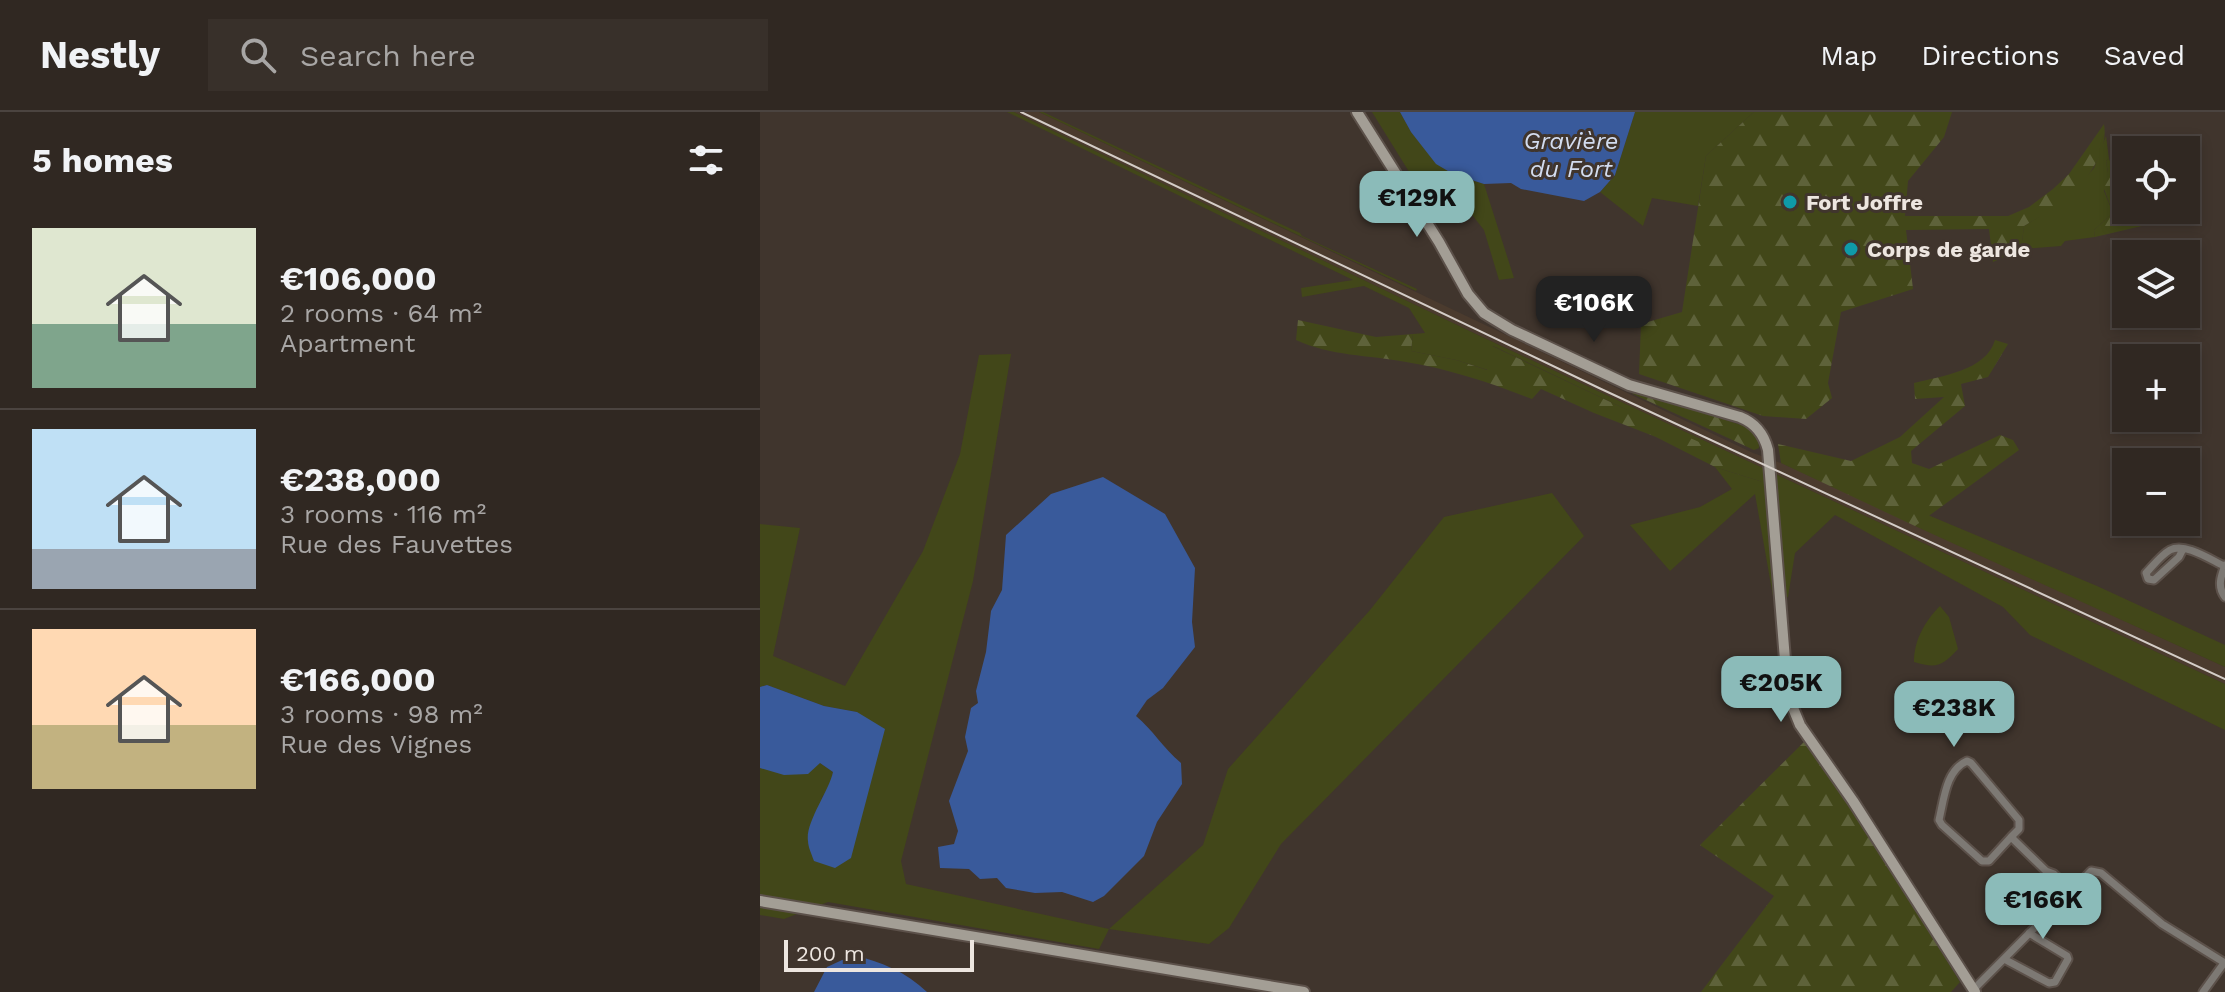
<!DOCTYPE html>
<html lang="en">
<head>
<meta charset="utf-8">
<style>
	:root { --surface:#302822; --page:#38302a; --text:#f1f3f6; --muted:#a8a6a5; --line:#4b4440; --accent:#8bbbb9 }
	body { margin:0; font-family:"Work Sans",sans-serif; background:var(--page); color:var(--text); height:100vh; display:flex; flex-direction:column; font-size:30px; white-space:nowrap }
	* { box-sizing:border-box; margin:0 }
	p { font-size:26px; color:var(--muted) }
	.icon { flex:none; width:44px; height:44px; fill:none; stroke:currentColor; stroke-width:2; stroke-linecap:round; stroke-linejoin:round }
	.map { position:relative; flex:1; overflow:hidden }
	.panel { display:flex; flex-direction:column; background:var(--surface); width:760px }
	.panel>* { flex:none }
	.controls { position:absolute; left:1352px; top:24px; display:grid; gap:16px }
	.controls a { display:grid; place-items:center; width:88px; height:88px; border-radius:0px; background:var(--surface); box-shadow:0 4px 12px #0003,0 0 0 2px var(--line); font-size:40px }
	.scale { position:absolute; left:24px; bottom:20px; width:190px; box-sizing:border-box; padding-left:8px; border:4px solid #ede6e0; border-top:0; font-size:22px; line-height:28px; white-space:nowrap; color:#ede6e0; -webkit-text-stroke:6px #40352d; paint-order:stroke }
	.price { position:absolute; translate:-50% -68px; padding:0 18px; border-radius:16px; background:var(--accent); color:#111; font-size:26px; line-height:52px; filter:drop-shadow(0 2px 4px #0008) }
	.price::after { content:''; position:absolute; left:50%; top:48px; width:24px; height:18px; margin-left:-12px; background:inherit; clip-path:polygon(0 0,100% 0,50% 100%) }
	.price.current { background:#222; color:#fff }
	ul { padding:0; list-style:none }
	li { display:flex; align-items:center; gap:24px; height:200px; padding:0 32px }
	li+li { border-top:2px solid var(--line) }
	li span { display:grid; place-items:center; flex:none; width:224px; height:160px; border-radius:0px; color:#555 }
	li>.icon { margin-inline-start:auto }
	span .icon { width:96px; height:96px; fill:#fffc; stroke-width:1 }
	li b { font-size:34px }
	h2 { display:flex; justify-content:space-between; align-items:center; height:96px; padding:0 32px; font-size:34px }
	header { display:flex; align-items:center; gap:48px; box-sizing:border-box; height:112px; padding:0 40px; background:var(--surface); border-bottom:2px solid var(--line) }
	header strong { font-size:38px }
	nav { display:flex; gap:44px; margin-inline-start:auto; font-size:28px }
	.search { width:560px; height:72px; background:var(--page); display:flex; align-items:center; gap:20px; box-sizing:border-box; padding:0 28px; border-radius:0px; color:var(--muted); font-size:30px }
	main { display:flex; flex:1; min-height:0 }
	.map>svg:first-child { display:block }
	.built { fill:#4b3b2e }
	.green { fill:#424719 }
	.forest { fill:url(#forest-firs) }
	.water { fill:#395a9b }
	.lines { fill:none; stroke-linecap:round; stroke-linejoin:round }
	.street-casing { stroke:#5c514a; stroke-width:11 }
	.secondary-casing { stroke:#5c514a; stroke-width:14 }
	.street { stroke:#7d7974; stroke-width:7 }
	.secondary { stroke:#a39e95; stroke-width:10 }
	.rail { stroke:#d4cdc7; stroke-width:2 }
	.culture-dot { fill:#0f9aa8; stroke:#40352d; stroke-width:3 }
	.labels { text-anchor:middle; stroke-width:6; stroke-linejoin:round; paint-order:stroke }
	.poi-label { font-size:22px; font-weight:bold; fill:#ede6e0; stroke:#40352d; text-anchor:start }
	.water-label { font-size:24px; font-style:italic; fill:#d2dcef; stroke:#40352d }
</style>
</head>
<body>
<header>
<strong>Nestly</strong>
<div class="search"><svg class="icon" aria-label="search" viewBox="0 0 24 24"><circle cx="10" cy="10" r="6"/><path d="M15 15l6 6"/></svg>Search here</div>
<nav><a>Map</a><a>Directions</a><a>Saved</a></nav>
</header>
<main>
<section class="panel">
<h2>5 homes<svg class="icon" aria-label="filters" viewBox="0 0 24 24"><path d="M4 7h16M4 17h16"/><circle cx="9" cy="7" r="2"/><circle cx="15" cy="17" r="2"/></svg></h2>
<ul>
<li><span style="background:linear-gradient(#dfe7d0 60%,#7fa58c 0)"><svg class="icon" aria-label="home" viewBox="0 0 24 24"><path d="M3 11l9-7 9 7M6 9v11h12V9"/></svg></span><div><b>€106,000</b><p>2 rooms · 64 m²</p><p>Apartment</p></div></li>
<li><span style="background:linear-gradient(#bfe0f5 75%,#9aa5b1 0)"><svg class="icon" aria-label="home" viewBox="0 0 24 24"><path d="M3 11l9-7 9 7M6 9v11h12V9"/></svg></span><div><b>€238,000</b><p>3 rooms · 116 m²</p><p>Rue des Fauvettes</p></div></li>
<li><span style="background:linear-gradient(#ffd9b3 60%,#c2b280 0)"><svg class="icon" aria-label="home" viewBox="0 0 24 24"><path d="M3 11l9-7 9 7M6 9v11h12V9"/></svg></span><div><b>€166,000</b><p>3 rooms · 98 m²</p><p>Rue des Vignes</p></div></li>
</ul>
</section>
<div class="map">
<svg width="1465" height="880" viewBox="0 0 1465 880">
	<defs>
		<pattern id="forest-firs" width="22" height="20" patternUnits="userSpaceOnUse" patternTransform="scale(2)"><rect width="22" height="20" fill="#424719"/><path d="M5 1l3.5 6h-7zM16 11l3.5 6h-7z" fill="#5e623a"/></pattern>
	</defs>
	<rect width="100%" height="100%" fill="#40352d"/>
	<!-- built -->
	<path class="built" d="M254 0H279L993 341 1021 351 1465 555V572L718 223Z"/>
	<!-- green -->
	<path class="green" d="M247 0H254L718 223 1465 572V618L1270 523 1243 495 1075 403 1035 441 1028 485 1014 490 995 382 910 459 870 413 940 395 972 377 955 355 1003 370 863 296 733 234 728 258 696 248 651 239 653 222 665 221 649 196 604 174 542 185 541 176 593 168Z
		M279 0H283L540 121 542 124 657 177 656 179Z
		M612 0H640L651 20 693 62 724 72 754 166 739 168 724 118 698 85 661 79Z
		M875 0H994L946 44 938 94 892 86 883 114 840 80 855 63Z
		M1346 24 1349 47 1346 49 1348 60 1344 79 1353 101 1334 118 1335 125 1305 129 1301 134 1261 137 1264 114 1305 88 1334 56Z
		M251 242 213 469 141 749 146 772 349 817 443 733 468 657 610 498 684 405 792 381 824 424 521 732 469 816 449 832 349 817 339 837 68 790 24 807 0 803V656L60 651 73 660 69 677 62 685 54 748 97 600 64 594 7 573 0 575V412L40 416 13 544 85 574 163 439 200 342 219 243Z
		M1168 403 1337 474 1465 533V555L1155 414Z
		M1180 494 1189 505 1198 537C1182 554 1177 557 1154 550 1154 528 1165 509 1180 494Z"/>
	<!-- forest -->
	<path class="forest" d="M994 0H1192L1184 25 1148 69 1145 104H1248L1269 95 1293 77 1309 62 1344 12C1349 40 1326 69 1307 87 1295 98 1278 105 1264 114L1261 137 1233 150 1229 117 1146 118 1153 177 1081 200 1068 271 1072 286 1046 307 1003 304 879 262 881 212 922 200 946 44Z
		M1349 47 1366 85V98H1377L1386 113 1335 125 1334 118 1353 101 1340 66 1348 60 1346 49Z
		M538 208 616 225 653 222 651 239 696 248 727 258 732 234 863 296 1004 359 1006 366 1003 370 955 355 896 325 834 301 781 277 772 287C731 271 689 257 646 250 609 243 570 244 536 228Z
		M1235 228 1248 232 1228 265 1201 272 1205 294 1151 339 1152 351 1169 357 1240 323 1253 328 1259 338 1155 414 1021 351 1018 332 1091 349 1140 325 1184 285 1155 287 1154 271C1181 264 1226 259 1235 228Z
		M871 278 984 314C993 320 999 325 999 336L994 338 873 282Z
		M1045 629 1088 689 1200 870 1191 880H941L1014 784 940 733Z"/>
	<!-- water -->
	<path class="water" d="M640 0H875L855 63 840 80 824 89 761 77 751 71 724 72 693 62 676 52 651 20Z
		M343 365 405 402 435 456 432 510 435 535 403 576 387 588 376 604C393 618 403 636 421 651L422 672 397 710 384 744 344 784 333 790 302 780 275 781 246 776 237 766 220 767 209 757 180 756 178 735 194 732 198 719 189 689 208 639 205 625 211 596 218 591 216 579 226 540 231 499 242 478 246 423 291 382Z
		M7 573 64 594 97 600 125 617 91 746 75 756 54 749C52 743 48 735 48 729 45 711 69 679 73 660L60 651 48 662 24 663 0 656V575Z
		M93 843C122 850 146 860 167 880H54L67 855Z"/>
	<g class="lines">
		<!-- street casing -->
		<g class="street-casing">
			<path id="street" d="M1423 437 1419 445 1394 468 1388 467 1386 461C1393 454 1401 443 1410 438 1425 430 1451 448 1464 454
				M1465 453C1461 464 1457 475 1465 485
				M1251 725 1229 749H1222L1182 713 1179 708C1184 687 1186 658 1207 649L1211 651 1259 708V717L1251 725 1286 759 1294 762 1311 778
				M1244 847 1289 871 1295 870 1308 847 1307 844 1269 821
				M1213 878 1331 759 1341 761 1402 812 1465 851
				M1443 880 1464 851"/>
		</g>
		<!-- secondary casing -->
		<g class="secondary-casing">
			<path id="secondary" d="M597 0 679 130 708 182 724 201 752 218 869 273 980 305C995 311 1004 322 1008 338L1026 560 1031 591 1040 613 1093 689 1215 880
				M0 789 544 880"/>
		</g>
		<!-- street -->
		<use href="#street" class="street"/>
		<!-- secondary -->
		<use href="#secondary" class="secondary"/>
		<!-- rail -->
		<path class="rail" d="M261 0 839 276 1465 567"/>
	</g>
	<!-- markers -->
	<g class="culture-dot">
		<circle cx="1030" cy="90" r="8"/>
		<circle cx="1091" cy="137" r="8"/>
	</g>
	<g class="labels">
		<!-- poi labels -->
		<g class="poi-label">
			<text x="1046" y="98">Fort Joffre</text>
			<text x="1107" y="145">Corps de garde</text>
		</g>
		<!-- water labels -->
		<g class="water-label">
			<text x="811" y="37">Gravière<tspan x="811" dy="28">du Fort</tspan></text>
		</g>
	</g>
</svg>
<div class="controls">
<a><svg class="icon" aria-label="locate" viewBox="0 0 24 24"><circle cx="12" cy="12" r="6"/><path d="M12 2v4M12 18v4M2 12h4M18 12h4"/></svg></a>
<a><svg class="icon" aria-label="layers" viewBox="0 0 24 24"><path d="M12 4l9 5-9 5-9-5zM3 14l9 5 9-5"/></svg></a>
<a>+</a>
<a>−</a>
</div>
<div class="scale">200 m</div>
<b class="price" style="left:657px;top:127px">€129K</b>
<b class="price current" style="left:834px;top:232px">€106K</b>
<b class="price" style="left:1021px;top:612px">€205K</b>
<b class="price" style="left:1194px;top:637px">€238K</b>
<b class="price" style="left:1283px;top:829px">€166K</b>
</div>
</main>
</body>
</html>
